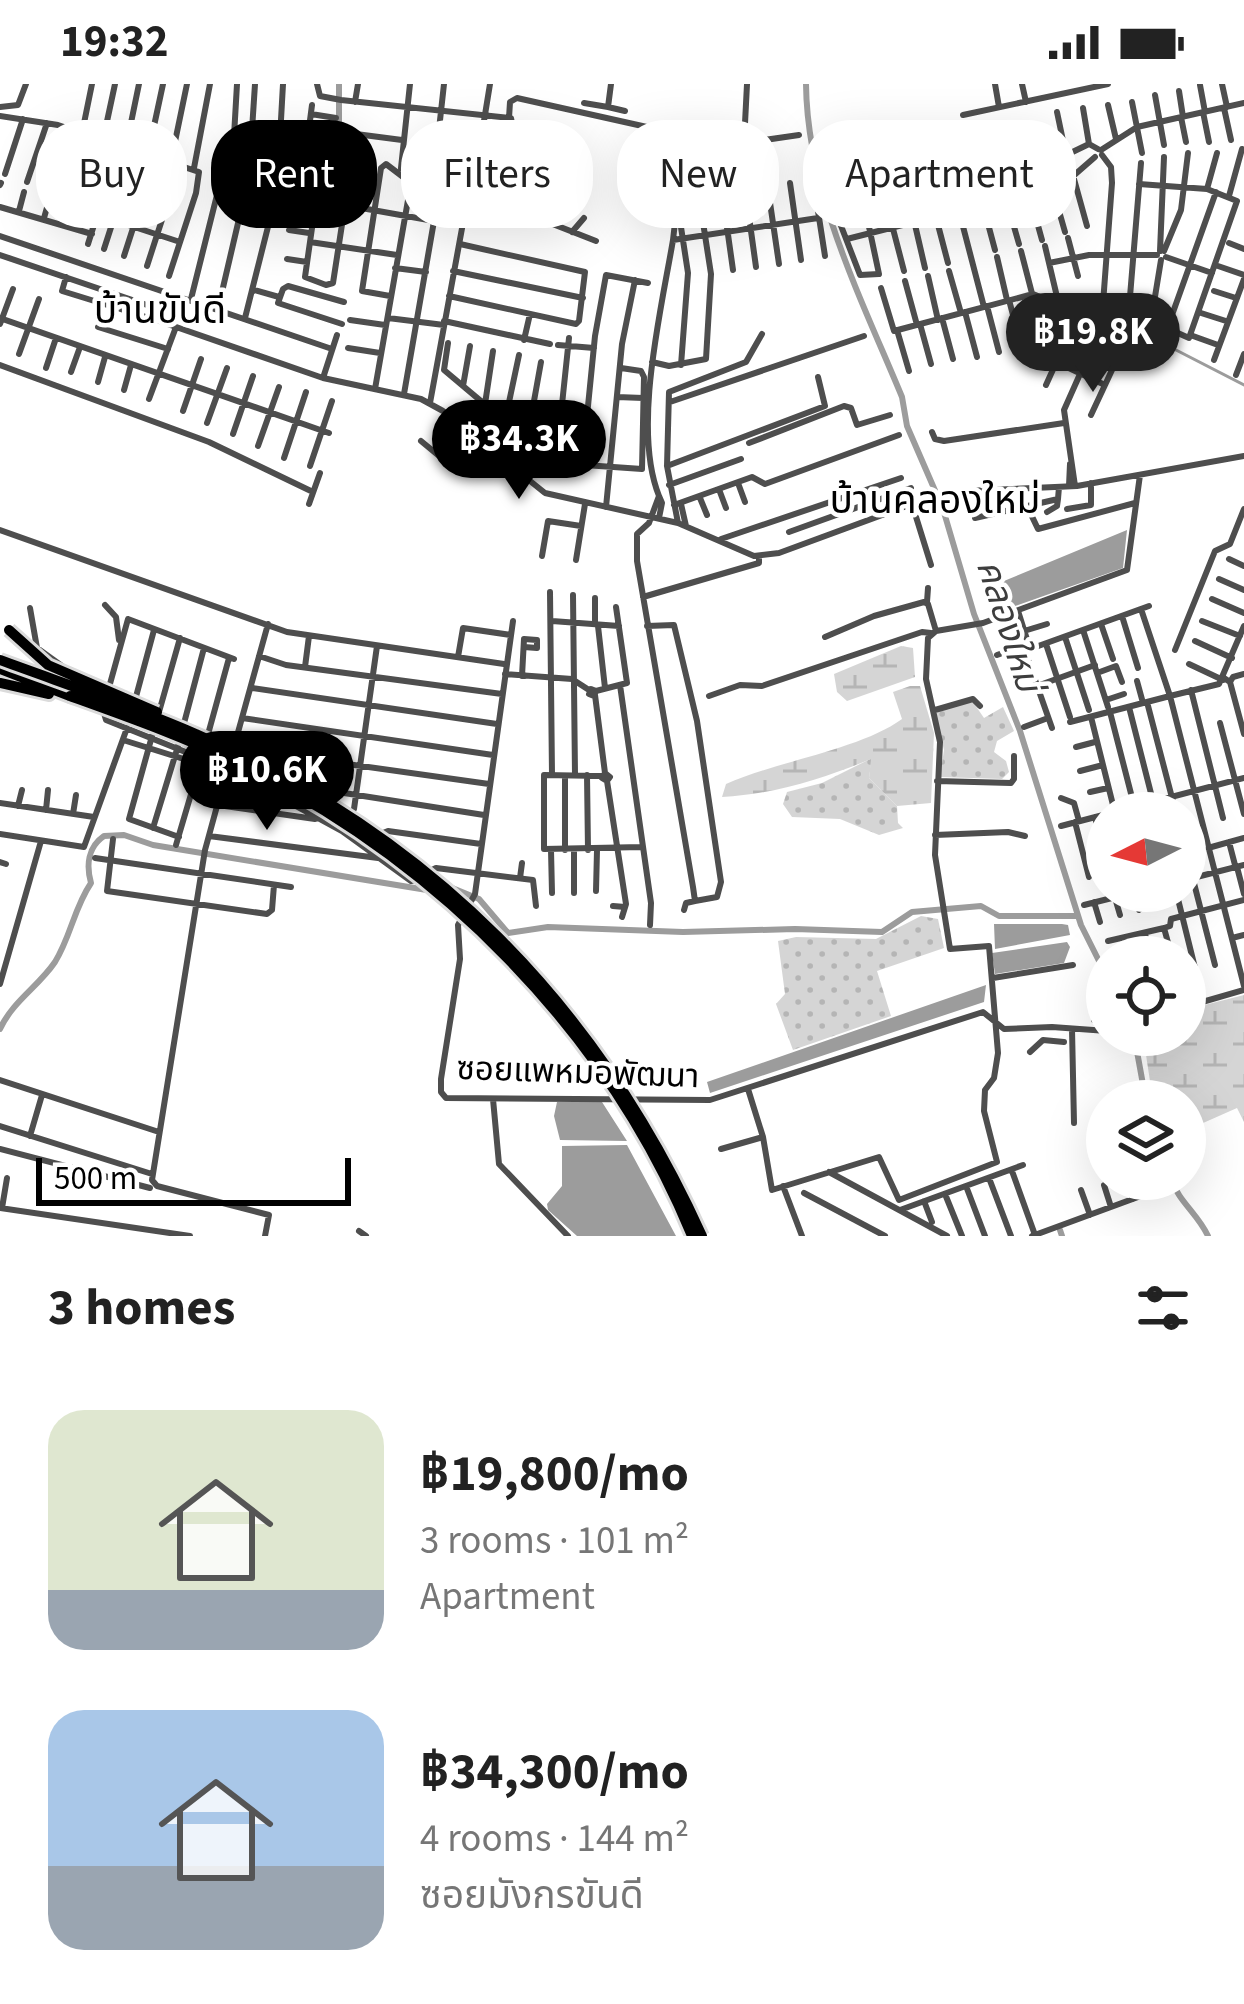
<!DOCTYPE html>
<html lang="en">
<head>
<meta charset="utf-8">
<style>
	:root { --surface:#fff; --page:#f6f6f6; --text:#222; --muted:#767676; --accent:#000 }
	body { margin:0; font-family:"Source Sans 3","Noto Sans Thai",sans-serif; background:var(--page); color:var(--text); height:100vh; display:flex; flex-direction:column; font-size:45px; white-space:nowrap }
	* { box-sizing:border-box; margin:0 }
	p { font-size:39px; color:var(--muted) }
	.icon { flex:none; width:66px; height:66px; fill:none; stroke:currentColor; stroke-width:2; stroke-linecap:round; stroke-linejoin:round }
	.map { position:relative; height:1152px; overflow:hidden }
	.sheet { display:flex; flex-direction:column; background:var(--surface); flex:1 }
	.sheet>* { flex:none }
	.top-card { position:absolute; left:36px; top:36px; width:1173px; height:108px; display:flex; gap:24px }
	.needle { width:78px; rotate:264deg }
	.tools { position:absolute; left:1086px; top:708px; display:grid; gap:24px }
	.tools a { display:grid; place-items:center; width:120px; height:120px; border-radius:50%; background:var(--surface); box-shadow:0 12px 48px #0002; font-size:60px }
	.scale { position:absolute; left:36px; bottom:30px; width:315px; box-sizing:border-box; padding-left:12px; border:6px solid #000; border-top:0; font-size:33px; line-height:42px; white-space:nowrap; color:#000; -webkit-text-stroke:9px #fff; paint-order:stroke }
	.price { position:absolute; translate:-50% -102px; padding:0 27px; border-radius:42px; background:var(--accent); color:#fff; font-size:39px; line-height:78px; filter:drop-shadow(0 3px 6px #0008) }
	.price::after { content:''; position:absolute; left:50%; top:72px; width:36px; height:27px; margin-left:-18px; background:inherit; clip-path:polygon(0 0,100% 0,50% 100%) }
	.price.current { background:#222; color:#fff }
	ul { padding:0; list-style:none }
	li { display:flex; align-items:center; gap:36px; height:300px; padding:0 48px }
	li span { display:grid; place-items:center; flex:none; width:336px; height:240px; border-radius:36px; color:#555 }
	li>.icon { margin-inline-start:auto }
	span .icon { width:144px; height:144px; fill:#fffc; stroke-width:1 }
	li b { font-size:51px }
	h2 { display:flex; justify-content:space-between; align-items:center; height:144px; padding:0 48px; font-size:51px }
	.pill { padding:0 42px; border-radius:48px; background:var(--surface); box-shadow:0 12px 48px #0002; font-size:42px; line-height:108px }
	.pill.current { background:var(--accent); color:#fff }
	.status { display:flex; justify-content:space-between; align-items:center; height:84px; padding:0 60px; background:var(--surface); direction:ltr }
	.status svg { height:33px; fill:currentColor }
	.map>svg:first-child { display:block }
	.grass { fill:url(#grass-dots) }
	.wetland { fill:url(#wetland-marsh) }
	.water { fill:#9c9c9c }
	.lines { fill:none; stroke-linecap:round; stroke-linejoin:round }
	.stream { stroke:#9c9c9c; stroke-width:3 }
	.canal { stroke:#9c9c9c; stroke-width:6 }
	.highway-casing { stroke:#dbdbdb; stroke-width:16 }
	.minor { stroke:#4e4e4e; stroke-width:6 }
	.highway { stroke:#000; stroke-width:10 }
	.highway-bridge-casing { stroke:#dbdbdb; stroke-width:16; stroke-linecap:butt }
	.highway-bridge { stroke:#000; stroke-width:10 }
	.labels { text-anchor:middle; stroke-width:9; stroke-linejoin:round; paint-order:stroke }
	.street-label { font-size:33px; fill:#000; stroke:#fff }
	.water-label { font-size:36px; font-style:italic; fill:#3d3d3d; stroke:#fff }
	.quarter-label { font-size:39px; fill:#000; stroke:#fff }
</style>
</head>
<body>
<div class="status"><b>19:32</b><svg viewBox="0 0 49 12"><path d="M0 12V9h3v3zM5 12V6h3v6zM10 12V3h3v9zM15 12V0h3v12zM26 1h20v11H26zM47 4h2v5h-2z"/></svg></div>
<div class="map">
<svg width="1244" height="1152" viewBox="0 0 1244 1152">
	<defs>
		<pattern id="grass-dots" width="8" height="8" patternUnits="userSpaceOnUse" patternTransform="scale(3)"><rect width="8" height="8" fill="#d5d5d5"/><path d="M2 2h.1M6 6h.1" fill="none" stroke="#b5b5b5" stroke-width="1.8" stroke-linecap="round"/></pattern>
		<pattern id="wetland-marsh" width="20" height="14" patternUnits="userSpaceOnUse" patternTransform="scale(3)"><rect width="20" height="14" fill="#d5d5d5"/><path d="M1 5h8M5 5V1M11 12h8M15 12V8" fill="none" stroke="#b5b5b5"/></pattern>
	</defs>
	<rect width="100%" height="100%" fill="#fff"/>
	<!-- grass -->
	<path class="grass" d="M973 618 984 634 1003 623 1014 647 997 657 994 668 1006 677 1009 688 1002 695 940 693 944 666 935 630 950 622Z
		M872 674 869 694 897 722 898 739 903 744 879 751 840 735 792 733 783 720 787 708 822 699Z
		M921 832 938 835 944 864 877 887 891 932 793 966 776 920 785 910 778 857 796 853 876 855Z"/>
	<!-- wetland -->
	<path class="wetland" d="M901 562 913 564 915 593 847 617 837 608 834 590Z
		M910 602H920L934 649 931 719 897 722 869 694 871 675C822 695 775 710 722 713L726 700C777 677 859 666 902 635L893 608Z
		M1244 911V1038L1237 1024 1185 1047V1017H1153L1143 951H1185V926Z"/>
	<!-- water -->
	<path class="water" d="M1127 446 1123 484 1004 526 998 507 1004 497Z
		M994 840H1062L1068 841 1070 851 995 865Z
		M1067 858 1070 863 1064 879 995 890 992 869Z
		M986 901 984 918 710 1009 707 998Z
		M557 1018H602L627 1057 560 1056 554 1032Z
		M627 1061 676 1152H577L548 1126 547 1120 562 1102V1062Z"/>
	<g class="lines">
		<!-- stream -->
		<path class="stream" d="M1141 248 1244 301"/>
		<!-- canal -->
		<path class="canal" d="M339 0V43L353 59
			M806 0C807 108 861 214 902 313L907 342 943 425 974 530 1020 647 1081 841 1107 893
			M445 801 479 815 508 849 548 843 683 848 795 845 882 848 912 828 981 822 999 832H1078
			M0 945C13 917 38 903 55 878 71 852 74 824 91 799 86 781 88 763 104 752L124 751 153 761 427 806
			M1134 951 1146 1017
			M1171 1095C1179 1118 1198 1130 1208 1152
			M1060 1146 1062 1152"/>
		<!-- highway casing -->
		<g class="highway-casing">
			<path id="highway" d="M0 585 70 612
				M0 599 49 610"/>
		</g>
		<!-- minor -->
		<path class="minor" d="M317 0 320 12 341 16 511 34 519 74
			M490 0 475 92 476 110 596 157
			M995 0 999 23
			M1022 0 1026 18
			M1222 0 1227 23
			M1200 1 1205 28
			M1179 7 1183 33
			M1155 11 1164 61
			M355 18 358 0
			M1132 18 1142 69
			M584 19 608 23 611 0
			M312 21 300 113 434 137
			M1108 21 1116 55
			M0 23 18 21 26 0
			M608 23 625 27
			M1083 24 1089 60
			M1224 24 1231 56
			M1057 28 1066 71
			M1203 28 1209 58
			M311 30 336 34
			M963 31 1108 0
			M0 32 58 41 199 88 196 109 169 192
			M1181 33 1186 58
			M509 34 510 18 517 14 714 58 744 59 799 51
			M1035 40 1043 79
			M1010 41 1019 84
			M987 44 1003 116
			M82 49 92 0
			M356 50 402 56
			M963 53 981 121
			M103 56 115 0
			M306 57 355 65 348 121
			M744 59 747 0
			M126 63 139 0
			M1101 66 1137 43 1244 19
			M148 70 163 0
			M171 77 187 0
			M194 84 210 0
			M401 84 410 0
			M232 87 237 0
			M997 89 1056 76 1089 60 1098 65
			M5 90 23 35
			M950 90 957 121
			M813 95 825 172
			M926 95 948 179
			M1074 95 1087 142
			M27 98 47 39
			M790 99 801 176
			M433 100 444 0
			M1139 100 1207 105 1237 117 1189 254 1151 237
			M0 101 1 99
			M906 102 925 184
			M514 103 520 90 538 96
			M768 105 779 180
			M1207 105 1217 69
			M1053 106 1065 148
			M50 107 69 44
			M1029 109 1042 156
			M746 111 756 183
			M1229 112 1242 65
			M72 114 91 52
			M885 114 904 187
			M723 115 733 186
			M1006 115 1019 160
			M316 116 305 193 326 201 333 199 345 121
			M322 117 331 61
			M490 117 494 100
			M677 117 688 189 681 281
			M93 121 114 59
			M983 121 995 166
			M0 123 92 150
			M963 126 1064 100 1095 73
			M19 127 24 108
			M960 131 984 223
			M44 134 50 113
			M838 134 860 191 879 190 865 124
			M113 136 180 158
			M67 142 74 120
			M289 146 309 149
			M572 148 584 134
			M0 152 332 265
			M1068 154 1078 192
			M847 155 954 128
			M673 156 676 130
			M310 158 397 171
			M1229 159 1244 165
			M88 160 98 128
			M1045 162 1058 217
			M104 165 136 66
			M1021 167 1042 248
			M1160 167 1164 73
			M1164 167 1181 126 1188 69
			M0 171 150 222 155 225 156 236 323 294 421 315 443 327 545 409 678 439 754 472 779 469 912 420 966 407 1077 402 1244 372
			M124 172 156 73
			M997 173 1007 216
			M1166 173 1212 189
			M287 175 307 178
			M1049 179 1089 171H1157
			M147 182 180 80
			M1218 182 1244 191
			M395 184 426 188
			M453 187 583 214
			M949 187 961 229
			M928 192 938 236
			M66 193 62 207 156 236
			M905 197 917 241
			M881 204 894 247 1033 210 1096 236
			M254 206 279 213
			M1214 207 1236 214
			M449 212 576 240 579 237 585 188 460 160
			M191 215 223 87 277 98
			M1009 216 1021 261
			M987 222 999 268
			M218 225 249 92 255 0
			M965 228 977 273
			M1201 229 1226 237
			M1102 233 1112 99 1111 83 1102 71
			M1102 233 1107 239 1100 245 1096 238Z
			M0 234 329 349
			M245 234 277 107 283 0
			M388 234 444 241
			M942 234 953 275
			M350 236 385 241
			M444 237 550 260
			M0 240 13 205
			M342 240 278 219 283 205 288 202 344 218
			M920 240 931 280
			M1107 242 1130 249 1151 237 1161 176
			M98 243 168 265
			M1167 245 1216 108
			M897 246 909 287
			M1127 249 1141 79
			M1193 252 1218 261
			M524 256 530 230
			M448 259 444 286 538 365
			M558 261 594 264
			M348 264 380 269
			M19 270 39 215
			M1214 276 1244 195
			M652 278 669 282 706 275 711 190 700 119
			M1056 278 1105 301
			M0 281 209 358 313 408
			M46 284 56 254
			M71 288 80 263
			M1236 291 1244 270
			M323 294 337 251
			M98 298 105 273
			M1046 301 1079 228
			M463 302 470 262
			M375 305 411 99 386 80 381 84 362 207 390 212
			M124 306 131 281
			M404 310 438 114 463 115 465 128 430 319
			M617 313 643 314
			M149 315 176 243
			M670 318 864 252
			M485 320 493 267
			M183 327 201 275
			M1091 331 1126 256
			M207 339 227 284
			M932 348 935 355 944 357 1064 339
			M233 350 253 292
			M527 356 541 278
			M421 357 456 386H464L505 337 519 271
			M749 359 844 322 851 324 857 341 890 331
			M258 362 279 303
			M284 374 306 308
			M556 379 642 385 644 293 641 287 621 284
			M310 382 332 317
			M582 382 595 252 606 191 648 199
			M667 382 825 322 818 293
			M555 387 569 254
			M738 399 745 418
			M669 401 741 375
			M1069 402 1070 380
			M1075 402 1064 326 1100 245
			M720 408 726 424
			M659 412C632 345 661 227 673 156L818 134
			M700 414 707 431
			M309 420 320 389
			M681 420 686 442
			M912 420 931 481
			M674 421 752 393 765 400 899 351
			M1027 422 1038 445 1135 419
			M606 423 622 260 635 196
			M1067 425 1091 421V399
			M1047 428 1057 422 1058 415
			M659 434 662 419 659 412 649 439 637 450V477L693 803 695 817 686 819 684 826
			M975 434 1058 415 1059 403
			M678 439 667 382 669 308 746 278 762 250
			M0 446 287 548 504 580
			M789 448 911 404
			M721 455 901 394
			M542 472 548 437 581 442
			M1229 475 1244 482
			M576 476 585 420
			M1219 495 1244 506
			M550 508 552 691
			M573 511 575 691
			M643 513 759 479V472
			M1212 515 1244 529
			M927 518 928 504
			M105 521 116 533 119 556
			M30 524 37 564 62 582
			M1018 527 1030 565 1027 573 1052 644
			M1122 532 1138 584
			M513 537 475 810 458 841 460 875 441 995V1008L446 1014 710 1016 983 928 1004 945 1052 943 1107 947
			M552 537 619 542
			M1202 537 1240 552
			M595 540V514
			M1101 540 1113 575
			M598 542 605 604
			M647 542 674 541 697 637 721 798 717 813 695 817
			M1244 542 1219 600 1170 612 1244 902
			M1083 546 1108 623
			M1024 547 1047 540
			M825 553 874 532 924 518 928 520 936 547
			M1065 553 1089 626
			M1195 557 1232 574
			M1046 560 1070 633
			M524 563 537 564V556L524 555 522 592H525
			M1030 565 1149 522
			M1175 566 1215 467 1230 460 1244 425
			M997 571 1028 560
			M259 572 286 581 502 610
			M458 573 463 544 511 551
			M1189 580 1223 596
			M305 583 309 552
			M1097 589 1116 582 1122 598
			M505 590 572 595 589 606
			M1224 594 1230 598 1244 650
			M1137 597 1143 619
			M1230 598 1233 593 1244 590
			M620 601 651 819 650 841
			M1037 602 1095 581
			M252 604 497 640
			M591 605 596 607 594 612 589 610Z
			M1191 606 1223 734
			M108 607 128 535 234 575
			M596 607 627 599 616 523
			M595 611 605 689
			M709 612 740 601 762 602 922 548 931 549
			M1106 616 1124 610
			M1147 618 1176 729
			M134 620 154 546
			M1129 623 1156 729
			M103 626 106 636 228 685 342 747 411 797 417 796
			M935 626 973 615 980 622
			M159 628 180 554
			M1110 628 1136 729
			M1091 633 1115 729
			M242 634 493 671
			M1070 638 1170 612 1141 525
			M1220 639 1244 730
			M183 643 204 564
			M1024 643 1048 634
			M152 652 129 735 179 753
			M207 654 229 574
			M236 654 269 669 489 700
			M123 656 200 680
			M1076 663 1095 658
			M232 670 268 540
			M228 682 205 766 152 1096 157 1102 269 1131 265 1152
			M1080 687 1103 681
			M587 691 588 766
			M565 692V766
			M602 692 544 691V765L642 763
			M607 697 602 694 605 689 610 693 607 697 626 820 622 833
			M937 697 1011 699 1014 695V672
			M325 706 484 731
			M1090 708 1108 704
			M1061 714 1074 719 1079 737
			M0 719 94 733
			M218 721 315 735
			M18 722 22 706
			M354 725 377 562
			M46 726 48 706
			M1110 729 1244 694
			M73 730 76 711
			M1095 733 1107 782
			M1075 738 1089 793
			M1061 742 1107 730
			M153 744 178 662
			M0 750 84 763 127 644
			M378 751 388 747 481 760
			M935 751 1008 748 1025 752
			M209 752 378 774
			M113 755 107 807 267 830 272 826 274 801
			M1229 758 1235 781
			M176 761 202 673
			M1208 764 1244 754
			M551 766 552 809
			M1187 772 1215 881
			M95 774 291 803
			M0 778 6 780
			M1237 783 1244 810
			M428 788 436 784 533 796 536 822
			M520 794 522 779
			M1185 796 1244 781
			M596 807 597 766
			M1113 807 1120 831
			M1134 807 1139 826
			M1155 807 1158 820
			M1176 807 1196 888
			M574 809V766
			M1094 818 1100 838
			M1084 821 1140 807
			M613 822 625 823
			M1164 844 1172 873
			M1145 850 1151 873
			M1126 854 1130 873
			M1232 854 1244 851
			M1108 857 1164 844 1170 842 1171 835 1244 816
			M993 894 1073 881
			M0 900 41 757
			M1185 923 1244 906
			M1094 936H1102L1103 947
			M1072 945 1074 1039
			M1030 968 1043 956 1064 958
			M0 996 159 1048
			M748 1005 763 1053 772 1106 879 1073 899 1116 997 1078 984 1027 985 1006 994 994 998 969 989 862 950 865 935 771 940 658 926 595 928 554 936 547 983 539 1127 486 1140 391
			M493 1015 499 1080 568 1152
			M0 1042 152 1090
			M30 1052 42 1011
			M0 1065 150 1104
			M721 1065 763 1053
			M1012 1087 1035 1151
			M829 1088 947 1152
			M989 1094 1011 1152
			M1151 1095 1155 1107
			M1126 1096 1133 1115
			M1104 1101 1111 1123
			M783 1102 802 1152
			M966 1102 985 1152
			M1081 1106 1090 1131
			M804 1109 885 1152
			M945 1110 962 1152
			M924 1117 932 1138
			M0 1124 190 1152
			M2 1124 7 1094
			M900 1126 1023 1081
			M359 1147 366 1152
			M1032 1152 1168 1102"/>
		<!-- highway -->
		<use href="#highway" class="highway"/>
		<!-- highway-bridge casing -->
		<g class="highway-bridge-casing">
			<path id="highway-bridge" d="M9 546 48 581 157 628
				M0 576C65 600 132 622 196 650 430 751 598 922 702 1152
				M70 612C128 633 185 653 240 680 438 777 608 947 692 1152"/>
		</g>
		<!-- highway-bridge -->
		<use href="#highway-bridge" class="highway-bridge"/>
	</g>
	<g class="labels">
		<!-- street labels -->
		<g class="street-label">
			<text transform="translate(578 987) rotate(2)" y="12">ซอยแพหมอพัฒนา</text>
		</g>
		<!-- water labels -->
		<g class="water-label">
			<text transform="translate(1010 541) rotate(72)" y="13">คลองใหม่</text>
		</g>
		<!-- quarter labels -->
		<g class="quarter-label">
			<text x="160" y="239">บ้านขันดี</text>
			<text x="935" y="429">บ้านคลองใหม่</text>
		</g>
	</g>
</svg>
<div class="tools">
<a><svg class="needle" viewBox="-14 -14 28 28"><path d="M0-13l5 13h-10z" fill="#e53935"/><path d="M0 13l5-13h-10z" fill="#767676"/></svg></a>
<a><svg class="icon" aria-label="locate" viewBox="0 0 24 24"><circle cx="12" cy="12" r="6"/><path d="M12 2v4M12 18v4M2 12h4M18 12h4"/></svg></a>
<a><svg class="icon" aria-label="layers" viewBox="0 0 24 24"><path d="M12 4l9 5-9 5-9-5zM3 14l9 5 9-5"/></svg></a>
</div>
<div class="scale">500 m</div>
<b class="price current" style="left:1093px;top:311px">฿19.8K</b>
<b class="price" style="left:519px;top:418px">฿34.3K</b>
<b class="price" style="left:267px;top:749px">฿10.6K</b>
<div class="top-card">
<a class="pill">Buy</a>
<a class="pill current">Rent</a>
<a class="pill">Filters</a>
<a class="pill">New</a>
<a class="pill">Apartment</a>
</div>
</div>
<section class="sheet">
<h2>3 homes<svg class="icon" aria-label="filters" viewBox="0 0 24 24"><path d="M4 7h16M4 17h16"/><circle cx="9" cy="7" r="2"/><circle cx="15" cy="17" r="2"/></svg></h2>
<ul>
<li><span style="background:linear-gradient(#dfe7d0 75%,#9aa5b1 0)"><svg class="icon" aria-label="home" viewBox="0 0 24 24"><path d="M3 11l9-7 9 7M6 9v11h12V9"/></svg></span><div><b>฿19,800/mo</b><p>3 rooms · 101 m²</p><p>Apartment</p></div></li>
<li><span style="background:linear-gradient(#a9c7e8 65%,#9aa5b1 0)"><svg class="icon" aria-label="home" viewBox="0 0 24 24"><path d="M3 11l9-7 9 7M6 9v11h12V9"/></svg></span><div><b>฿34,300/mo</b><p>4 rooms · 144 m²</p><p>ซอยมังกรขันดี</p></div></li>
</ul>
</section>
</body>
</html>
